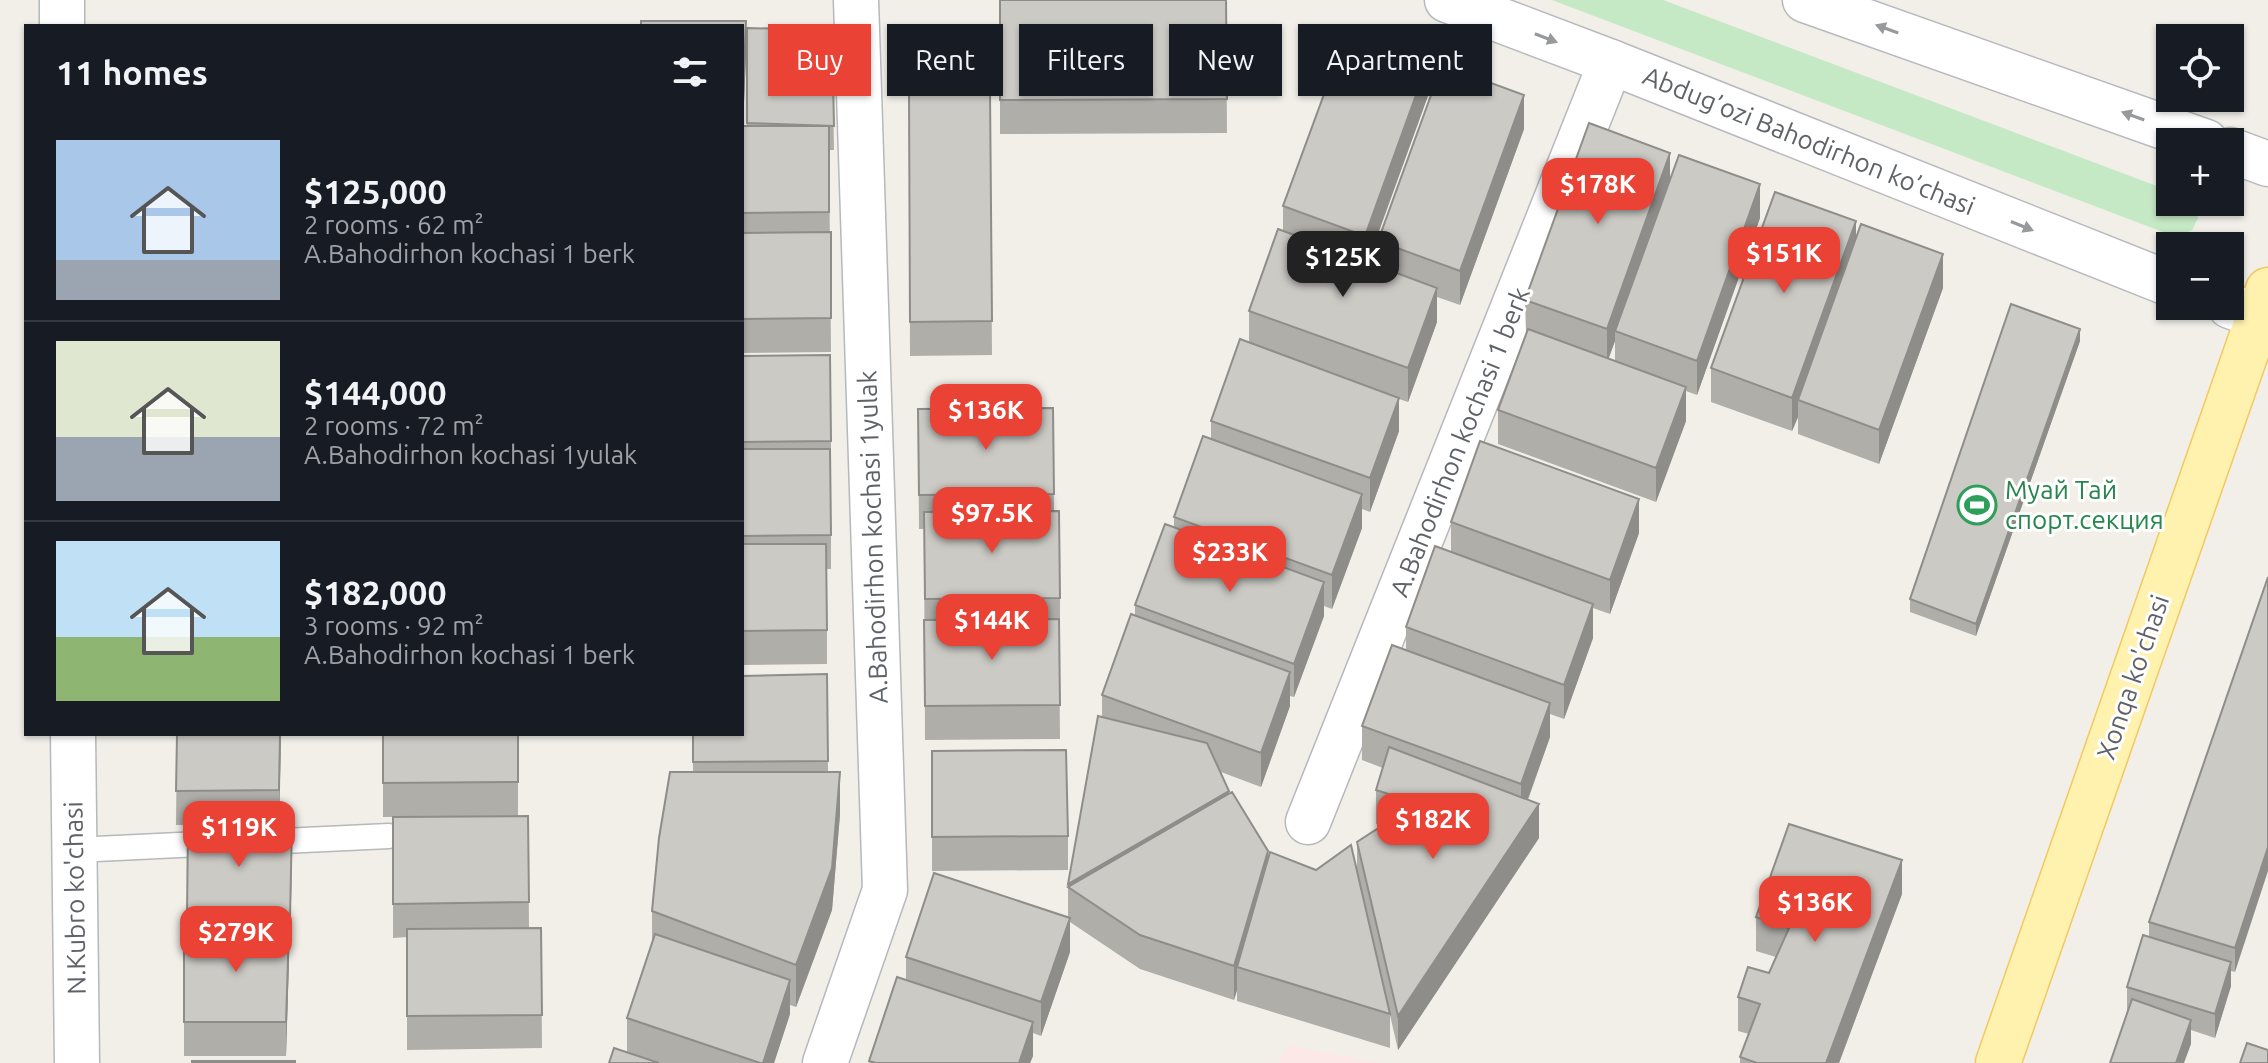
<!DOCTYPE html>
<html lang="en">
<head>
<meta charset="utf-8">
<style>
	:root { --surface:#171b24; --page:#242831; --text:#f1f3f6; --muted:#9ea1a6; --line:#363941; --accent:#ea4335 }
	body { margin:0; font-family:Ubuntu,sans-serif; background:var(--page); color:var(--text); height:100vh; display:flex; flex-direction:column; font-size:30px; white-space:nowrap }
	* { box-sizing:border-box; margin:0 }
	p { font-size:26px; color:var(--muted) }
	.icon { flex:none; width:44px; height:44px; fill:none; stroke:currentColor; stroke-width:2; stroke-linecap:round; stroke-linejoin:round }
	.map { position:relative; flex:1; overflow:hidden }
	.side { position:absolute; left:24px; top:24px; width:720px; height:712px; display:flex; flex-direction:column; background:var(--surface); border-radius:0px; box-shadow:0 2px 6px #0004 }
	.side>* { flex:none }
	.banner { position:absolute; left:768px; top:24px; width:760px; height:72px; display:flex; gap:16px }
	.tools { position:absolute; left:2156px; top:24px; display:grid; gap:16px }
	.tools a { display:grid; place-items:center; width:88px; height:88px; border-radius:0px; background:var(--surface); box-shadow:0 2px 6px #0004; font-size:40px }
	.price { position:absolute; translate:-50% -68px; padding:0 18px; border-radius:16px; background:var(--accent); color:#fff; font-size:26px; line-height:52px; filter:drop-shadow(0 2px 4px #0008) }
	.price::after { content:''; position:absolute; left:50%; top:48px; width:24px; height:18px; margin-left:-12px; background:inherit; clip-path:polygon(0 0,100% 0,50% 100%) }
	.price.selected { background:#222; color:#fff }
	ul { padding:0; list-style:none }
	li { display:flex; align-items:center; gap:24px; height:200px; padding:0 32px }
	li+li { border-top:2px solid var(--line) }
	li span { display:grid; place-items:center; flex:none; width:224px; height:160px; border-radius:0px; color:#555 }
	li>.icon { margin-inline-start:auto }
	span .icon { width:96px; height:96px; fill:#fffc; stroke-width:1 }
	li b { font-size:34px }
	h2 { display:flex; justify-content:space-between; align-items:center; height:96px; padding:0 32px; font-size:34px }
	.pill { padding:0 28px; border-radius:0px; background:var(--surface); box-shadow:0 2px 6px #0004; font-size:28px; line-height:72px }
	.pill.selected { background:var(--accent); color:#fff }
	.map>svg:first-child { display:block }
	.medical { fill:#fce8e6 }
	.green { fill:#c5e8c5 }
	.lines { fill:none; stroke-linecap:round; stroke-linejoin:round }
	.lane-casing { stroke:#b5b8bc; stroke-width:27 }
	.street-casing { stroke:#b5b8bc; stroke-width:47 }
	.secondary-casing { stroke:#b6babf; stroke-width:47 }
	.primary-casing { stroke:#f2c960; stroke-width:47 }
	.lane { stroke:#fff; stroke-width:24 }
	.street { stroke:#fff; stroke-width:44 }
	.secondary { stroke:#fff; stroke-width:44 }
	.primary { stroke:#fff2af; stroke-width:44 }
	.wall { fill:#afaea9; fill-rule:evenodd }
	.shaded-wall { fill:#8f8d8a }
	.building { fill:#cccac5; stroke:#8f8d8a; stroke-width:2 }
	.oneway { fill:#979a9d }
	.labels { text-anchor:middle; stroke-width:6; stroke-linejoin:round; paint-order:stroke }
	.street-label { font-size:26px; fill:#5f6368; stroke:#fff }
	.leisure-label { font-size:26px; fill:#27864d; stroke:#fff; text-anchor:start }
</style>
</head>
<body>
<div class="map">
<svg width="2268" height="1063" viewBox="0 0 2268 1063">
	<rect width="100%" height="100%" fill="#f1efe8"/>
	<!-- medical -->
	<path class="medical" d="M1289 1045 1382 1063H1279Z"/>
	<!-- green -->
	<path class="green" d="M1552 0H1663L2170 191V202H2193L2198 218 2192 230 2176 237Z"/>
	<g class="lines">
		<!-- lane casing -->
		<g class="lane-casing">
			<path id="lane" d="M262 842 389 836
				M75 850 221 843"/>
		</g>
		<!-- street casing -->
		<g class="street-casing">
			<path id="street" d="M62 0V26
				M73 734 77 1063
				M1308 822 1611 62
				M825 1063 885 890 856 0"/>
		</g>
		<!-- secondary casing -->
		<g class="secondary-casing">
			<path id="secondary" d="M1447 0 1611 62 2170 284
				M1805 0 2206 142
				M2230 150 2268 164
				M2230 306 2268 320"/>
		</g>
		<!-- primary casing -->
		<g class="primary-casing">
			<path id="primary" d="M1998 1063 2268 290"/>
		</g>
		<!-- lane -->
		<use href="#lane" class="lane"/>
		<!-- street -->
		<use href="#street" class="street"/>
		<!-- secondary -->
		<use href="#secondary" class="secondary"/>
		<!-- primary -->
		<use href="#primary" class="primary"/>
	</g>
	<!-- wall -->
	<path class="wall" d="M1000 0H1226L1227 133 1000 134Z
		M742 26 746 55 743 126H747V28L832 30 834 150H829L831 352 742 353Z
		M990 92 992 355 910 356 909 93Z
		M1429 93 1368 262 1378 266V241L1524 129 1460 305 1437 297V322L1408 402 1399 399V431L1370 512 1362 509V528L1332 609 1324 606V616L1294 697 1290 696V706L1261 787 1221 772 1229 794 1268 857 1316 870 1357 871V842L1382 826 1376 824V790L1383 768 1362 760V726L1406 650V627L1451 552V522L1639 533 1610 614 1593 608V638L1564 719 1550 714V737L1528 800 1539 838 1398 1050 1390 1015V1048L1237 1001V990L1234 1000 1140 969 1070 922V952L1041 1036 1033 1033V1056L1030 1063H869L906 980V957L1068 918V884L1102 717V695L1135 615V605L1174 528V517L1211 439V421L1249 343V311L1283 231V206Z
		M1670 179 1760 218 1697 395 1686 391V421L1656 502 1498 444V410L1526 334 1525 300ZM1615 341V361L1608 359Z
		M1856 238 1943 288 1879 464 1798 434V417L1792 431 1711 402V368Z
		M2080 341 1976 636 1910 612V599Z
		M742 356 831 441V569H827V664L742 665Z
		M1053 408 1054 511 1060 598V631H1059L1060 739 925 740 924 529H919L918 409Z
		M2268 577 2235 972 2231 971V986L2215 1038 2191 1030V1044L2127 1011V987L2149 937V922Z
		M827 674 828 772 840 814 832 910 796 1007 790 1005V1014L774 1063H609L627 1052V1018L652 943V911L693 772V734Z
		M177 734H281L279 822 292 856 286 1056H184V927H187L188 825H176Z
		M383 734H518V816L383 817Z
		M932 751 1068 836V870L932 871Z
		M528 816 529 928H541L542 1048 407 1050V937L393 938V817Z
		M1902 894 1839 1063H1740V1057L1749 1034 1738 1031V997L1769 973 1776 957 1756 951V917Z"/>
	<!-- shaded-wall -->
	<path class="shaded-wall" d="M746 21V55L742 150V116Z
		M1429 59V93L1365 269V236Z
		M1524 95V129L1460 305V271Z
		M1670 153V187L1615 331V341L1607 363V329Z
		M1760 184V218L1697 395V361Z
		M1856 221V255L1798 400V417L1792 431V398Z
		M1943 254V288L1879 464V430Z
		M1437 288V322L1408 402V368Z
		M2080 329V341L1976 636V624Z
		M1686 387V421L1656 502V468Z
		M1399 398V431L1370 512V478Z
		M1362 494V528L1332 609V575Z
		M1639 499V533L1610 614V580Z
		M1324 582V616L1294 697V664Z
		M1593 604V638L1564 719V685Z
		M1290 672V706L1261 787V753Z
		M1550 703V737L1521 818V784Z
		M280 734H281L279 824V790Z
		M840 772V814L832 910 796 1007V965Z
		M1229 791V825L1068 887V918V884Z
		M1539 804V838L1398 1050V1016Z
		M292 822V856L290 951V917Z
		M2268 847V871L2235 972V948Z
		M1268 851V885L1237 967V990L1234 1000V966Z
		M1902 860V894L1839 1063H1826Z
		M1070 918V952L1041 1036V1002Z
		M289 927V961L286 1056V1022Z
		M2231 962V986L2215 1038V1014Z
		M790 980V1014L774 1063H763Z
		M2191 1020V1044L2184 1063H2176Z
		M1033 1022V1056L1030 1063H1019Z"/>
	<!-- building -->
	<path class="building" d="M1000 0H1226L1227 99 1000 100Z
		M641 21H746L742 116V26H641Z
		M747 28 832 30 834 126 747 123Z
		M1348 29 1429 59 1365 236 1283 206Z
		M1442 65 1524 95 1460 271 1378 241Z
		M990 92 992 321 910 322 909 93Z
		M1589 123 1670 153 1607 329 1525 300Z
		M742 126H829V212L742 213Z
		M1679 155 1760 184 1697 361 1615 331Z
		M1775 192 1856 221 1792 398 1711 368Z
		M1861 224 1943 254 1879 430 1798 400Z
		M1278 229 1437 288 1408 368 1249 311Z
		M831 232V318L742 319V233Z
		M2011 304 2080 329 1976 624 1910 599Z
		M1528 329 1686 387 1656 468 1498 410Z
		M1240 339 1399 398 1370 478 1211 421Z
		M830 355 831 441 742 442V356Z
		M1053 408 1054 494 919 495 918 409Z
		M1203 436 1362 494 1332 575 1174 517Z
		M1480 441 1639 499 1610 580 1451 522Z
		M742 449H830L831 535 742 536Z
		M1059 511 1060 598 925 599 924 512Z
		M1165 524 1324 582 1294 664 1135 605Z
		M742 544H826L827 630 742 631Z
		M1435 546 1593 604 1564 685 1406 627Z
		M2268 577V847L2235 948 2149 922Z
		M1131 614 1290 672 1261 753 1102 695Z
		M1059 619 1060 705 925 706 924 620Z
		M1392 645 1550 703 1521 784 1362 726Z
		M827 674 828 761 693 762V734H742V676Z
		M1098 716 1207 743 1229 791 1068 884Z
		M177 734H280L279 790 176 791Z
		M383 734H518V782L383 783Z
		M1389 747 1539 804 1398 1016 1357 842 1417 803 1376 790Z
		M1066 750 1068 836 932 837V751Z
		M670 772H840L832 868 796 965 652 911 659 838Z
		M1232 792 1268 851 1234 966 1140 935 1068 887Z
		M528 816 529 902 393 904V817Z
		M188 822H292L290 917H187Z
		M1789 824 1902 860 1826 1063H1757L1740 1057 1760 1004 1738 997 1748 967 1769 973 1789 928 1756 917Z
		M1351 845 1390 1014 1237 967 1270 852 1316 870Z
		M934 873 1070 918 1041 1002 906 957Z
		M184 927H289L286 1022H184Z
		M541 928 542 1015 407 1016V929Z
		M655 934 790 980 763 1063H760L627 1018Z
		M2143 935 2231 962 2215 1014 2127 987Z
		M897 977 1033 1022 1019 1063H876L869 1061Z
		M2132 999 2191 1020 2176 1063H2110Z
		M2247 1043 2268 1050V1063H2240Z
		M614 1048 659 1063H609Z
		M192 1061H295V1063H192Z"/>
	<!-- one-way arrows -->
	<defs><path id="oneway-solid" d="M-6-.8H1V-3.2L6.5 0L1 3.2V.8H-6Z" transform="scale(2)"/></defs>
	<g class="oneway">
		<use href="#oneway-solid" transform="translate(1887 29) rotate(-160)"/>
		<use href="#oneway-solid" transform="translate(1546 38) rotate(21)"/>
		<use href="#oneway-solid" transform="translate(2133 116) rotate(-160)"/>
		<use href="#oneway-solid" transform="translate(2022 226) rotate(22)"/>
	</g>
	<!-- icons -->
	<defs>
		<g id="stadium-ring" transform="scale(2)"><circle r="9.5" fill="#fff" stroke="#2e9e5b" stroke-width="1.5"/><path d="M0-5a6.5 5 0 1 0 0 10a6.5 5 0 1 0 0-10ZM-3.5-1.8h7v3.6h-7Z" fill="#2e9e5b"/></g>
	</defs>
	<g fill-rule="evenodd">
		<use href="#stadium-ring" x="1977" y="505"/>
	</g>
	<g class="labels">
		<!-- street labels -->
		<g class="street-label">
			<text transform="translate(1809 141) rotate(22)" y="9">Abdug’ozi Bahodirhon ko’chasi</text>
			<text transform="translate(1460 442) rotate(-68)" y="9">A.Bahodirhon kochasi 1 berk</text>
			<text transform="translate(873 537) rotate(-92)" y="9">A.Bahodirhon kochasi 1yulak</text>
			<text transform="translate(2133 677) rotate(-71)" y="9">Xonqa ko'chasi</text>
			<text transform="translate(75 898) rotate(-91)" y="9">N.Kubro ko'chasi</text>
		</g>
		<!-- leisure labels -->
		<g class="leisure-label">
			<text x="2005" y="499">Муай Тай<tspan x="2005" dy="30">спорт.секция</tspan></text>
		</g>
	</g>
</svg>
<div class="tools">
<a><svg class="icon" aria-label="locate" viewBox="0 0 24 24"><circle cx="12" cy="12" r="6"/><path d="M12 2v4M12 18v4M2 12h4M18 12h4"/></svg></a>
<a>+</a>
<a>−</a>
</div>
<b class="price" style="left:1598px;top:226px">$178K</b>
<b class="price" style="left:1784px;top:295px">$151K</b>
<b class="price selected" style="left:1343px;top:299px">$125K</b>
<b class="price" style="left:986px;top:452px">$136K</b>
<b class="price" style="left:992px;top:555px">$97.5K</b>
<b class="price" style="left:1230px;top:594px">$233K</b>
<b class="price" style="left:992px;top:662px">$144K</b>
<b class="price" style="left:1433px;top:861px">$182K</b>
<b class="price" style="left:239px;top:869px">$119K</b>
<b class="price" style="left:1815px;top:944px">$136K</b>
<b class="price" style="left:236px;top:974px">$279K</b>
<div class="banner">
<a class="pill selected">Buy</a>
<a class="pill">Rent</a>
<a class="pill">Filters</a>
<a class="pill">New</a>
<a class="pill">Apartment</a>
</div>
<section class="side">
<h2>11 homes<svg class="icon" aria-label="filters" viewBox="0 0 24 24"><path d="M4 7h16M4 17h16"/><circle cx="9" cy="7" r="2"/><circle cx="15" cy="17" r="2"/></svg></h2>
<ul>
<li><span style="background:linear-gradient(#a9c7e8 75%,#9aa5b1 0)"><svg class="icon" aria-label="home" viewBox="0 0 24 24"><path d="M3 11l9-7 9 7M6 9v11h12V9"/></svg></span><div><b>$125,000</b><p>2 rooms · 62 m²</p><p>A.Bahodirhon kochasi 1 berk</p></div></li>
<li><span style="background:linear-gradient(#dfe7d0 60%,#9aa5b1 0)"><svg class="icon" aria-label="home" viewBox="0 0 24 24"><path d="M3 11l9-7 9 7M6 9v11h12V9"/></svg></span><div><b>$144,000</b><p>2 rooms · 72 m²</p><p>A.Bahodirhon kochasi 1yulak</p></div></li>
<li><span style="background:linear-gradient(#bfe0f5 60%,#8fb573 0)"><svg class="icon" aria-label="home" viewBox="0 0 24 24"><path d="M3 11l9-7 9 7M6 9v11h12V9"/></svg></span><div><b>$182,000</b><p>3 rooms · 92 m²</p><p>A.Bahodirhon kochasi 1 berk</p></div></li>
</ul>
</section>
</div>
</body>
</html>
